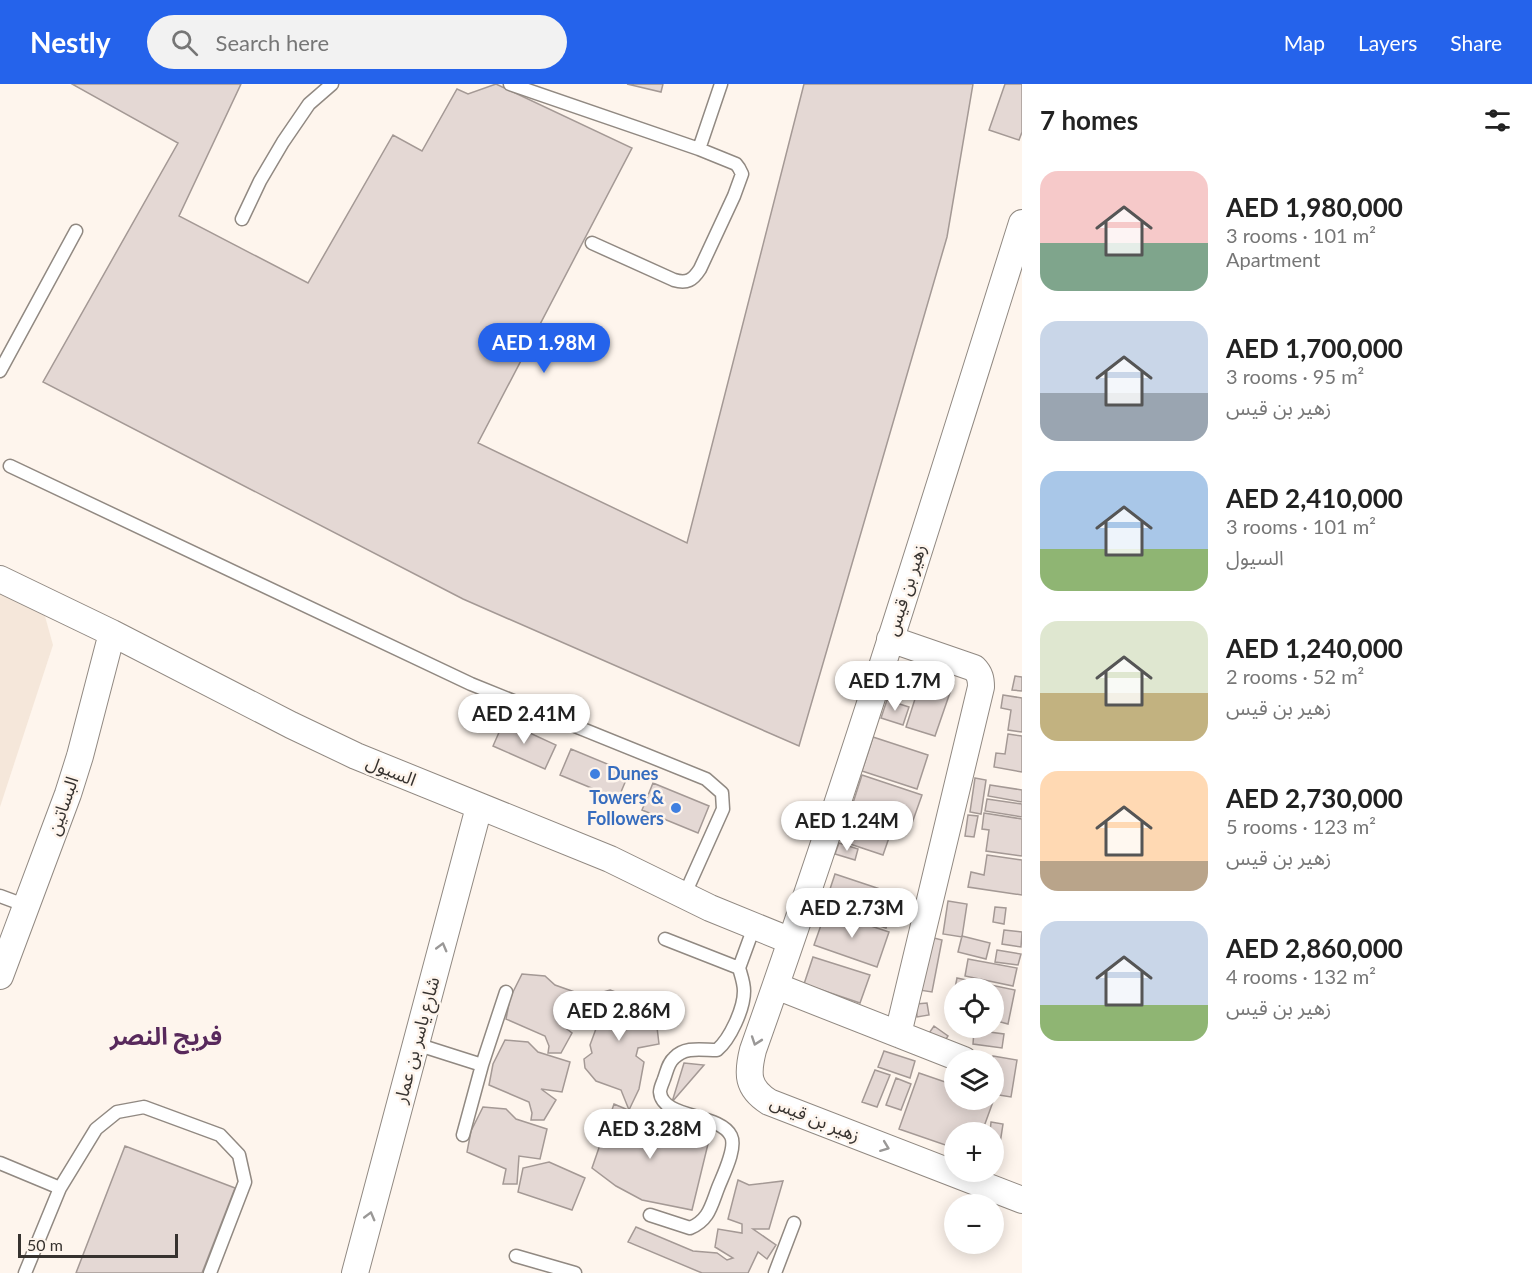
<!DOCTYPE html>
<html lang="en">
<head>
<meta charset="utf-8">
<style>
	:root { --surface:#fff; --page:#f2f2f2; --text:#222; --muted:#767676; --accent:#2563eb }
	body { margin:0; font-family:Lato,"Noto Sans Arabic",sans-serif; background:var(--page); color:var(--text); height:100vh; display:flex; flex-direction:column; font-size:22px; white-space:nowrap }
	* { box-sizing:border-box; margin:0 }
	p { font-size:20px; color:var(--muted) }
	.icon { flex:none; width:33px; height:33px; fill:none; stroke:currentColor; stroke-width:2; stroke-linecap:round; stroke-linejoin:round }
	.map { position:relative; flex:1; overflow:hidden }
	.sheet { display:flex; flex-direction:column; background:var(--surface); width:510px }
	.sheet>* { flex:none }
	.fabs { position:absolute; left:944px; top:894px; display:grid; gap:12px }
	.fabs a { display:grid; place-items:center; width:60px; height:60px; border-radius:50%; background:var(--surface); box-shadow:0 3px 15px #0003; font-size:30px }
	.scale { position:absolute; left:18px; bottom:15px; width:160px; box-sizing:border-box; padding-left:6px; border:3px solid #36322f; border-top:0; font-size:16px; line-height:21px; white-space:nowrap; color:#36322f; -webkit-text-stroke:4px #fef5ed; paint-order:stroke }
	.price { position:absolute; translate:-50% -51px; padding:0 14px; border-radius:21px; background:#fff; color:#222; font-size:20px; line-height:39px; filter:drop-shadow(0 2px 3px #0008) }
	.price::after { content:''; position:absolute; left:50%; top:36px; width:18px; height:14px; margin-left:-9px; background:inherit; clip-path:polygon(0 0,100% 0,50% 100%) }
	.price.active { background:var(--accent); color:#fff }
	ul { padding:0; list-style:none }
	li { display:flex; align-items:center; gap:18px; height:150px; padding:0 18px }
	li span { display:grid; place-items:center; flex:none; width:168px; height:120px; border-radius:18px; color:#555 }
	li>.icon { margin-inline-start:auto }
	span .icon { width:72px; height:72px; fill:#fffc; stroke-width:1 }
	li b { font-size:26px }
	h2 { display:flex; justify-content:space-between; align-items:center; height:72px; padding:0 18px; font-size:26px }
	header { display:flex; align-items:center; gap:36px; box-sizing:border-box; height:84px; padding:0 30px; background:var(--accent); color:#fff }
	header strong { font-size:28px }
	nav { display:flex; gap:33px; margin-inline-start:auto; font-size:21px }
	.search { width:420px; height:54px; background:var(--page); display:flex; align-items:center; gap:15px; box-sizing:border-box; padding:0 21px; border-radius:33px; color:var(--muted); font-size:22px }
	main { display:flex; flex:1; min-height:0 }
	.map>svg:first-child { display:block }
	.built { fill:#f5e7da }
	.building { fill:#e4d8d4; stroke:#a49995; stroke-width:1.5 }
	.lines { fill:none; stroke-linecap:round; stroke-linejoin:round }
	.lane-casing { stroke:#918982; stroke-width:15 }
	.street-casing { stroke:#918982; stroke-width:28 }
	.lane { stroke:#fff; stroke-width:12 }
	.street { stroke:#fff; stroke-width:26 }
	.oneway { stroke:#9a9897 }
	.shop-dot { fill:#3f7fe0; stroke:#fef5ed; stroke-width:2 }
	.labels { text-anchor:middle; stroke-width:5; stroke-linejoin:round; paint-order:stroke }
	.street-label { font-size:18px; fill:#36322f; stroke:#fef5ed }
	.shop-label { font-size:18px; font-weight:bold; fill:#366cbe; stroke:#fef5ed; text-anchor:start }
	.district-label { font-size:24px; font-weight:bold; fill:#58295c; stroke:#fef5ed }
</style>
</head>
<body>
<header>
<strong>Nestly</strong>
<div class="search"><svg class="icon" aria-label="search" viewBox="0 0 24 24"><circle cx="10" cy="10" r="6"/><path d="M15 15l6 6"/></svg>Search here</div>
<nav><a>Map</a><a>Layers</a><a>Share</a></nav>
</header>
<main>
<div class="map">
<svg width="1022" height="1189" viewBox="0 0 1022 1189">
	<rect width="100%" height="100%" fill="#fef5ed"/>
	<!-- built -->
	<path class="built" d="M0 506 43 525 53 561 0 723Z"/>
	<!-- building -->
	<path class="building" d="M72 0H241L179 132 308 199 393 51 422 67 457 5 468 10 496 0 632 64 478 359 687 459 804 0H973L947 153 799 662 463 515 43 298 178 59Z
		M627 0H663L661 8Z
		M1005 0H1022V48L1019 56 989 46Z
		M897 578 954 597 935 652 906 643 915 615 888 606Z
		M1015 592 1022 593V607L1012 606Z
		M1003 611 1022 614V648L1008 646 1011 626 1001 624Z
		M887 616 909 623 903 641 881 634Z
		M504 637 556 661 545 685 493 662Z
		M1008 650 1022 652V688L994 683 996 669 1005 670Z
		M873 653 928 671 917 705 862 687Z
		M571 665 629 689 618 715 560 691Z
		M862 691 922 711 911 742 852 722Z
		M975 694 986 696 981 730 970 728Z
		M653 699 709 722 698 749 642 726Z
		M990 701 1022 706V718L988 712Z
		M987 715 1022 720V733L985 727Z
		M984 729 1022 735V772L986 767 989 746 982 745Z
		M968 731 978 732 974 753 965 752Z
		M852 735 891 748 883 771 844 758Z
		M839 759 858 765 855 776 835 770Z
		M987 771 1022 776V811L968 803 971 788 984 791Z
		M835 790 898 811 886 844 824 823Z
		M948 817 967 820 962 853 943 850Z
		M995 823 1006 824 1004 840 993 838Z
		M826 827 889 848 877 883 814 861Z
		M1004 846 1022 848 1021 863 1002 860Z
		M962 852 990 859 986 875 958 868Z
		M930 853 942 856 932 908 919 906Z
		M997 866 1021 870 1018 881 995 878Z
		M813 873 870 891 860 919 804 900Z
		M968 875 1017 884 1013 902 965 892Z
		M522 890 545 892 555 901 586 912 579 941 558 938 572 949 561 969H548L549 962 545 952 506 935 510 914Z
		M957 894 1015 906 1008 940 993 936V904H955Z
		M610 906 645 919 643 928 656 935 659 960 638 964 636 972 644 978 639 1005 629 1026 621 1006 596 997 585 984 584 975 592 969 590 961 597 942H582L596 910Z
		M927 919 929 931 917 933 916 920Z
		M934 942 948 952 942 961 927 952Z
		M974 946 1004 950 1002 964 973 960Z
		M505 956 528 958 538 968 570 978 562 1008 541 1005 556 1016 544 1036H531L532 1029 529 1018 489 1001 493 980Z
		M884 967 915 977 910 994 878 983Z
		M993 972 1017 976 1011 1013 993 1010Z
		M684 979 704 981 672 1018Z
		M875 986 890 991 877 1023 862 1018Z
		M919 989 954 1001V1016L994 1015 982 1048H954V1064L899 1045Z
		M896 994 911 1000 901 1026 886 1021Z
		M614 1020 708 1060 692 1126 642 1116 616 1102 592 1084Z
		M483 1023 506 1025 516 1035 547 1045 540 1075 519 1072 517 1100H503L506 1085 467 1068 471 1047Z
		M991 1038 1003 1040 999 1066 993 1065V1048H990Z
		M125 1062 235 1104 202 1189H76Z
		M549 1078 585 1094 572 1126 518 1108 523 1084Z
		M738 1096 749 1101 783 1097 769 1145H753L776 1161 767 1175 758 1168 748 1189H702L628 1158 636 1143 693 1167 717 1169 727 1176 733 1174 715 1163 718 1145 742 1149V1140L728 1135Z"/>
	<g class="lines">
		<!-- lane casing -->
		<g class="lane-casing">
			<path id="lane" d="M510 0 699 65 736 80 739 84 742 90 734 112 700 185C693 196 687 200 674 196L592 159
				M699 65 721 0
				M242 135 260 97 283 58 309 20 332 0
				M0 287 76 147
				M10 382 471 600 706 695 722 709 723 725 684 812
				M0 812 27 822
				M665 855 739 884 754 843
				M416 960 482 981
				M463 1051 482 981 506 908
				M0 1079 60 1104
				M650 1131 690 1144C709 1136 711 1122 718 1104 723 1091 737 1064 731 1052 720 1029 662 1035 660 1008 660 1004 663 998 664 995 667 987 668 979 674 974 685 962 702 966 717 966 730 955 744 925 744 907 744 899 741 891 739 884
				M516 1172 575 1189
				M25 1189 60 1104 96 1045 117 1028 144 1023 220 1051 239 1071 245 1098 210 1189
				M775 1189 794 1139"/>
		</g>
		<!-- street casing -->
		<g class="street-casing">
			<path id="street" d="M1022 139C935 415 850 693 753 966 747 990 747 1004 769 1018L1022 1116
				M0 495 112 549 291 641 356 672 610 775 710 824 791 857
				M890 555 974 584C980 590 981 595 981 603L898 950
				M0 892 68 710 80 672 112 549
				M776 902 964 976
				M355 1189 479 723"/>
		</g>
		<!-- lane -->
		<use href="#lane" class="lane"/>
		<!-- street -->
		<use href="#street" class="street"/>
	</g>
	<!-- one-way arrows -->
	<defs><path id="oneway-chevron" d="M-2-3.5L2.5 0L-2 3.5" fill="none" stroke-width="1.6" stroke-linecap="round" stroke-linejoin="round" transform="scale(1.5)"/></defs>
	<g class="oneway">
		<use href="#oneway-chevron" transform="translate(442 863) rotate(-75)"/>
		<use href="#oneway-chevron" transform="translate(756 957) rotate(109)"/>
		<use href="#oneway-chevron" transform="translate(885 1063) rotate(21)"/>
		<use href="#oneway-chevron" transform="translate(370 1132) rotate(-75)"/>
	</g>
	<!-- markers -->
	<g class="shop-dot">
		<circle cx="595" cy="690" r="6"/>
		<circle cx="676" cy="724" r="6"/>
	</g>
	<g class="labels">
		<!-- street labels -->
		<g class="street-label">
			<text transform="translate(906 506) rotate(-72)" y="6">زهير بن قيس</text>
			<text transform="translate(391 687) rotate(22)" y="6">السيول</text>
			<text transform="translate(63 722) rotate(-71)" y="6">البساتين</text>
			<text transform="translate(417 956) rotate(-75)" y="6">شارع ياسر بن عمار</text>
			<text transform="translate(815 1035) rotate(22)" y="6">زهير بن قيس</text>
		</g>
		<!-- shop labels -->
		<g class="shop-label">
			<text x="607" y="696">Dunes</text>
			<text x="664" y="720" text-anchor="end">Towers &amp;<tspan x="664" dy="21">Followers</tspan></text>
		</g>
		<!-- district labels -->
		<g class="district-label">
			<text x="166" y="961">فريج النصر</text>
		</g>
	</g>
</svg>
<div class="fabs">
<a><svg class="icon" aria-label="locate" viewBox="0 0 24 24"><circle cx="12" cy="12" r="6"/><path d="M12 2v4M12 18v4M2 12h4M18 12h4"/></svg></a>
<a><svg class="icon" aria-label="layers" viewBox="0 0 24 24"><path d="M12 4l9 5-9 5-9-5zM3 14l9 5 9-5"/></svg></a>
<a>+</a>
<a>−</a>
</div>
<div class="scale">50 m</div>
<b class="price active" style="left:544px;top:290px">AED 1.98M</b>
<b class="price" style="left:895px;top:628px">AED 1.7M</b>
<b class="price" style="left:524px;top:661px">AED 2.41M</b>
<b class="price" style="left:847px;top:768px">AED 1.24M</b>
<b class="price" style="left:852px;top:855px">AED 2.73M</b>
<b class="price" style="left:619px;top:958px">AED 2.86M</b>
<b class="price" style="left:650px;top:1076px">AED 3.28M</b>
</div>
<section class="sheet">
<h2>7 homes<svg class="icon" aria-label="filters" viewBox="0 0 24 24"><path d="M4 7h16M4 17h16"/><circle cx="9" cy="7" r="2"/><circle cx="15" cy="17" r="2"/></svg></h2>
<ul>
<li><span style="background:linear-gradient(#f6c9c9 60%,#7fa58c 0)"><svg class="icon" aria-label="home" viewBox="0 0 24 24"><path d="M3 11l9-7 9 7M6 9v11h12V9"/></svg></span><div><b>AED 1,980,000</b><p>3 rooms · 101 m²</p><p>Apartment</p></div></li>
<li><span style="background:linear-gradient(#c9d6e8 60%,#9aa5b1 0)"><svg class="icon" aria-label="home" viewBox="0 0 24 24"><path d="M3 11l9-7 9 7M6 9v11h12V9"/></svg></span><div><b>AED 1,700,000</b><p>3 rooms · 95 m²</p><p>زهير بن قيس</p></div></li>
<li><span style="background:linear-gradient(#a9c7e8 65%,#8fb573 0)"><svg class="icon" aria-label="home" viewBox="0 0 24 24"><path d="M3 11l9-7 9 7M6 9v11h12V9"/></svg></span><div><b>AED 2,410,000</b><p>3 rooms · 101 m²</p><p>السيول</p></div></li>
<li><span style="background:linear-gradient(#dfe7d0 60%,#c2b280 0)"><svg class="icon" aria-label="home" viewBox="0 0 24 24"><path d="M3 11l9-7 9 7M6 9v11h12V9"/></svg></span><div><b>AED 1,240,000</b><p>2 rooms · 52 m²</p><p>زهير بن قيس</p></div></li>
<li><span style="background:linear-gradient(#ffd9b3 75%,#b9a48a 0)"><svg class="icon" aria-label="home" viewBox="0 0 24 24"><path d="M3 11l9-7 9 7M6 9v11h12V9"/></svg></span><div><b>AED 2,730,000</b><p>5 rooms · 123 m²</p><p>زهير بن قيس</p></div></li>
<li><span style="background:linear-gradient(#c9d6e8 70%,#8fb573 0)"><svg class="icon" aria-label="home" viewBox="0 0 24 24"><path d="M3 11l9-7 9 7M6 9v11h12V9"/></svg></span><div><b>AED 2,860,000</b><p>4 rooms · 132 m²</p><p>زهير بن قيس</p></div></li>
</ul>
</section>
</main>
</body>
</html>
